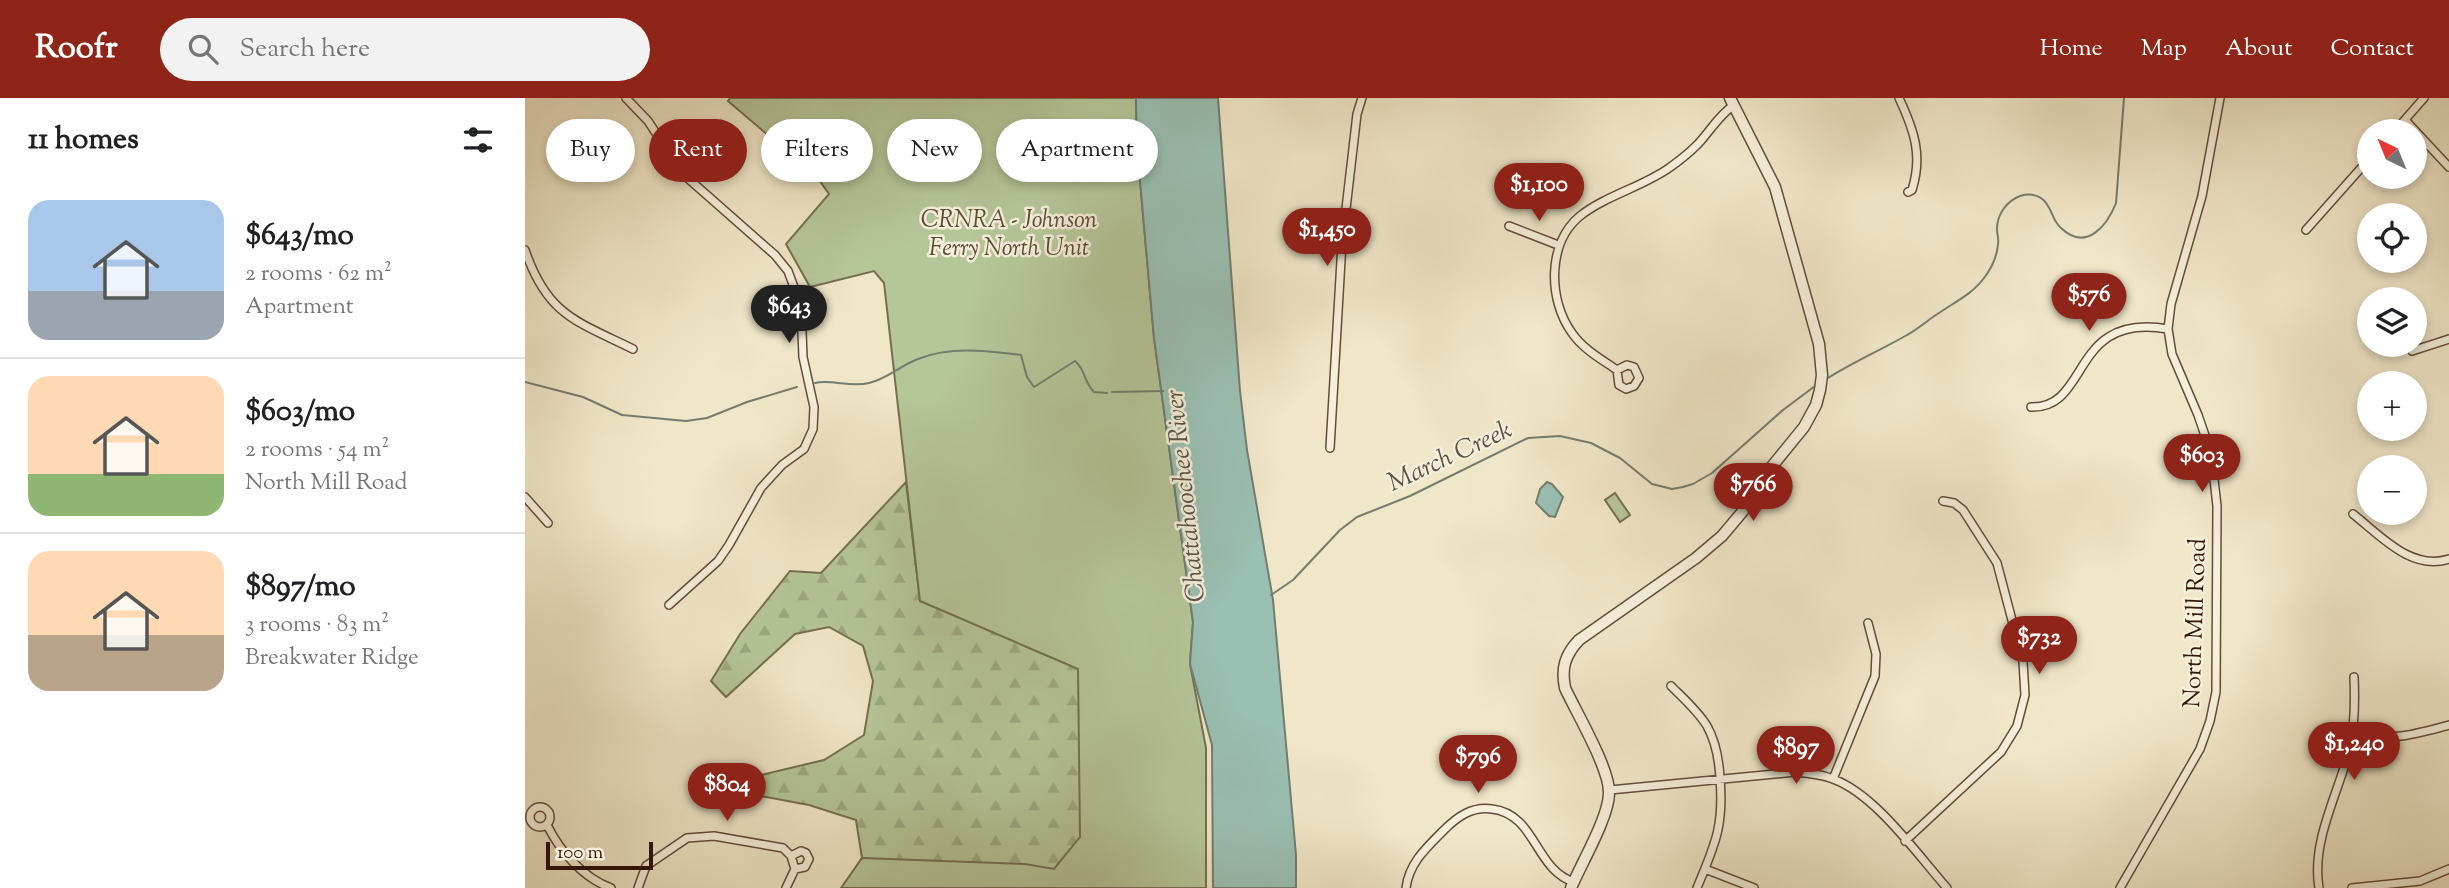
<!DOCTYPE html>
<html lang="en">
<head>
<meta charset="utf-8">
<style>
	:root { --surface:#fff; --page:#f2f2f2; --text:#202124; --muted:#757577; --line:#e0e0e0; --accent:#8f2418 }
	body { margin:0; font-family:"Sorts Mill Goudy",serif; background:var(--page); color:var(--text); height:100vh; display:flex; flex-direction:column; font-size:26px; white-space:nowrap }
	* { box-sizing:border-box; margin:0 }
	p { font-size:23px; color:var(--muted) }
	.icon { flex:none; width:38px; height:38px; fill:none; stroke:currentColor; stroke-width:2; stroke-linecap:round; stroke-linejoin:round }
	.map { position:relative; flex:1; overflow:hidden }
	.drawer { display:flex; flex-direction:column; background:var(--surface); width:525px }
	.drawer>* { flex:none }
	.hud { position:absolute; left:21px; top:21px; width:665px; height:63px; display:flex; gap:14px }
	.needle { width:46px; rotate:317deg }
	.controls { position:absolute; left:1832px; top:21px; display:grid; gap:14px }
	.controls a { display:grid; place-items:center; width:70px; height:70px; border-radius:50%; background:var(--surface); box-shadow:0 4px 10px #0003; font-size:35px }
	.scale { position:absolute; left:21px; bottom:18px; width:107px; box-sizing:border-box; padding-left:7px; border:4px solid #35180a; border-top:0; font-size:19px; line-height:24px; white-space:nowrap; color:#35180a; -webkit-text-stroke:5px #f5efdb; paint-order:stroke }
	.price { position:absolute; translate:-50% -60px; padding:0 16px; border-radius:24px; background:var(--accent); color:#fff; font-size:23px; line-height:46px; filter:drop-shadow(0 2px 4px #0008) }
	.price::after { content:''; position:absolute; left:50%; top:42px; width:21px; height:16px; margin-left:-10px; background:inherit; clip-path:polygon(0 0,100% 0,50% 100%) }
	.price.selected { background:#222; color:#fff }
	ul { padding:0; list-style:none }
	li { display:flex; align-items:center; gap:21px; height:175px; padding:0 28px }
	li+li { border-top:2px solid var(--line) }
	li span { display:grid; place-items:center; flex:none; width:196px; height:140px; border-radius:21px; color:#555 }
	li>.icon { margin-inline-start:auto }
	span .icon { width:84px; height:84px; fill:#fffc; stroke-width:1 }
	li b { font-size:30px }
	h2 { display:flex; justify-content:space-between; align-items:center; height:84px; padding:0 28px; font-size:30px }
	.chip { padding:0 24px; border-radius:32px; background:var(--surface); box-shadow:0 4px 10px #0003; font-size:24px; line-height:63px }
	.chip.selected { background:var(--accent); color:#fff }
	header { display:flex; align-items:center; gap:42px; box-sizing:border-box; height:98px; padding:0 35px; background:var(--accent); color:#fff }
	header strong { font-size:33px }
	nav { display:flex; gap:38px; margin-inline-start:auto; font-size:24px }
	.search { width:490px; height:63px; background:var(--page); display:flex; align-items:center; gap:18px; box-sizing:border-box; padding:0 24px; border-radius:38px; color:var(--muted); font-size:26px }
	main { display:flex; flex:1; min-height:0 }
	.map>svg:first-child { display:block }
	.forest { fill:url(#forest-firs); stroke:#756f52; stroke-width:2 }
	.green { fill:#b5c699; stroke:#756f52; stroke-width:2 }
	.water { fill:#9ac0b4; stroke:#727d70; stroke-width:2 }
	.lines { fill:none; stroke-linecap:round; stroke-linejoin:round }
	.stream { stroke:#727d70; stroke-width:2 }
	.minor-casing { stroke:#644c3a; stroke-width:10 }
	.tertiary-casing { stroke:#644c3a; stroke-width:13 }
	.minor { stroke:#f5efdb; stroke-width:7 }
	.tertiary { stroke:#f5efdb; stroke-width:10 }
	.labels { text-anchor:middle; stroke-width:5; stroke-linejoin:round; paint-order:stroke }
	.park-label { font-size:24px; font-style:italic; fill:#5b4c35; stroke:#f5efdb }
	.street-label { font-size:24px; fill:#35180a; stroke:#f5efdb }
	.water-label { font-size:26px; font-style:italic; fill:#585346; stroke:#f5efdb }
</style>
</head>
<body>
<header>
<strong>Roofr</strong>
<div class="search"><svg class="icon" aria-label="search" viewBox="0 0 24 24"><circle cx="10" cy="10" r="6"/><path d="M15 15l6 6"/></svg>Search here</div>
<nav><a>Home</a><a>Map</a><a>About</a><a>Contact</a></nav>
</header>
<main>
<section class="drawer">
<h2>11 homes<svg class="icon" aria-label="filters" viewBox="0 0 24 24"><path d="M4 7h16M4 17h16"/><circle cx="9" cy="7" r="2"/><circle cx="15" cy="17" r="2"/></svg></h2>
<ul>
<li><span style="background:linear-gradient(#a9c7e8 65%,#9aa5b1 0)"><svg class="icon" aria-label="home" viewBox="0 0 24 24"><path d="M3 11l9-7 9 7M6 9v11h12V9"/></svg></span><div><b>$643/mo</b><p>2 rooms · 62 m²</p><p>Apartment</p></div></li>
<li><span style="background:linear-gradient(#ffd9b3 70%,#8fb573 0)"><svg class="icon" aria-label="home" viewBox="0 0 24 24"><path d="M3 11l9-7 9 7M6 9v11h12V9"/></svg></span><div><b>$603/mo</b><p>2 rooms · 54 m²</p><p>North Mill Road</p></div></li>
<li><span style="background:linear-gradient(#ffd9b3 60%,#b9a48a 0)"><svg class="icon" aria-label="home" viewBox="0 0 24 24"><path d="M3 11l9-7 9 7M6 9v11h12V9"/></svg></span><div><b>$897/mo</b><p>3 rooms · 83 m²</p><p>Breakwater Ridge</p></div></li>
</ul>
</section>
<div class="map">
<svg width="1924" height="790" viewBox="0 0 1924 790">
	<defs>
		<pattern id="forest-firs" width="22" height="20" patternUnits="userSpaceOnUse" patternTransform="scale(1.75)"><rect width="22" height="20" fill="#b5c699"/><path d="M5 1l3.5 6h-7zM16 11l3.5 6h-7z" fill="#9ca982"/></pattern>
	</defs>
	<rect width="100%" height="100%" fill="#f0e6c8"/>
	<filter id="stains"><feTurbulence type="fractalNoise" baseFrequency=".00286" numOctaves="4"/><feColorMatrix values="0 0 0 0 .2 0 0 0 0 .09 0 0 0 0 .02 0 0 0 .5 -.17"/></filter>
	<radialGradient id="worn" r=".72"><stop offset=".6" stop-color="#630" stop-opacity="0"/><stop offset="1" stop-color="#630" stop-opacity=".3"/></radialGradient>
	<!-- forest -->
	<path class="forest" d="M381 384 395 503 579 574 565 790H318L337 760 331 722 284 707 219 695 223 680 299 662 339 637 348 583 338 548 304 529 270 536 201 599 186 583 215 536 265 473 296 475Z"/>
	<!-- green -->
	<path class="green" d="M205 0H611L612 49 629 240 668 524 665 566 681 650V790H316L337 760 500 766 529 771 555 739 553 571 395 503 359 185 349 173 285 189 261 146 304 96 292 79 203 3Z
		M1090 395 1105 417 1095 424 1080 402Z"/>
	<!-- water -->
	<path class="water" d="M611 0H693L715 293 722 352 748 502 771 757V790H688L687 647 665 566 668 524 629 240 612 49Z
		M1022 384 1027 386 1038 399 1030 419 1024 418 1011 405 1015 391Z"/>
	<g class="lines">
		<!-- stream -->
		<path class="stream" d="M1303 280C1328 264 1356 252 1382 237 1395 230 1405 220 1417 213 1432 203 1448 195 1459 180 1466 171 1472 158 1473 146 1474 141 1472 136 1472 131 1472 116 1482 103 1495 98 1502 96 1510 96 1516 100 1527 107 1526 122 1536 130 1561 154 1582 128 1591 105L1599 0
			M0 284 58 299 97 317 161 323 182 320 222 304 272 289
			M290 285C308 281 325 290 344 285 362 281 376 267 393 261 426 248 462 253 496 257L502 279 509 289 550 263C561 272 558 283 569 294L582 295
			M587 294 638 293
			M746 497 768 482 815 432 832 419 885 398 1003 340 1035 338 1066 345 1095 360 1127 386 1147 391 1158 389 1168 386 1187 375 1258 312 1290 288"/>
		<!-- minor casing -->
		<g class="minor-casing">
			<path id="minor" d="M101 0 123 23 158 76 250 157 263 173 276 208 278 259 289 309 288 331 279 351 257 367 236 390 204 447 193 463 144 507
				M1374 0C1389 32 1398 57 1387 92L1383 94
				M1880 22 1924 69
				M1870 33 1899 0
				M984 128 1033 147
				M1781 132 1844 61
				M0 152C22 217 51 223 108 251
				M1887 253 1924 241
				M1092 272 1102 267 1109 269 1114 280 1109 288 1101 291 1094 287 1092 272C1076 261 1058 251 1047 235 1023 202 1022 145 1055 118 1080 98 1117 89 1144 70 1154 63 1164 55 1173 46 1185 33 1194 17 1209 7
				M1506 309C1566 311 1544 214 1643 231
				M805 350 817 145 832 16 837 0
				M0 399 23 425
				M1828 416C1856 438 1886 473 1924 461
				M1146 588C1158 600 1173 613 1182 628 1191 644 1194 662 1195 680 1199 729 1190 746 1172 790
				M1827 637C1864 643 1888 637 1924 627
				M1308 681 1350 578 1351 556 1343 525
				M1085 692 1270 674C1283 675 1296 676 1308 681 1350 696 1392 756 1422 790
				M5 719a10 10 0 1 1 20 0a10 10 0 1 1-20 0Z
				M22 727C35 753 58 780 86 790
				M1380 743 1476 654 1492 628 1500 597 1498 564 1472 465 1438 412 1429 405 1418 403
				M266 758 276 753 281 755 284 761 280 769 270 771
				M1180 771 1229 790
				M113 790 121 768 162 740 189 738 258 750 266 758 270 771 261 790
				M881 790C884 765 902 749 919 732 932 719 947 708 967 711 1011 716 1010 772 1049 784
				M1595 790 1675 651 1685 623 1691 594 1692 408 1686 355 1673 317 1647 256 1643 231 1646 206 1677 98 1695 0
				M1794 790C1786 742 1814 695 1825 649 1830 626 1830 602 1829 579
				M1827 790 1895 783 1924 771"/>
		</g>
		<!-- tertiary casing -->
		<g class="tertiary-casing">
			<path id="tertiary" d="M1046 790C1056 766 1084 719 1084 695 1085 671 1051 614 1040 590 1036 570 1040 557 1054 542L1171 460 1197 438 1218 413 1244 372 1279 329 1291 307 1295 292 1297 277 1294 246 1250 89 1205 0"/>
		</g>
		<!-- minor -->
		<use href="#minor" class="minor"/>
		<!-- tertiary -->
		<use href="#tertiary" class="tertiary"/>
	</g>
	<g class="labels">
		<!-- park labels -->
		<g class="park-label">
			<text x="484" y="129">CRNRA - Johnson<tspan x="484" dy="28">Ferry North Unit</tspan></text>
		</g>
		<!-- street labels -->
		<g class="street-label">
			<text transform="translate(1669 525) rotate(-88)" y="8">North Mill Road</text>
		</g>
		<!-- water labels -->
		<g class="water-label">
			<text transform="translate(924 357) rotate(-25)" y="9">March Creek</text>
			<text transform="translate(659 398) rotate(-96)" y="9">Chattahoochee River</text>
		</g>
	</g>
	<rect width="100%" height="100%" filter="url(#stains)"/>
	<rect width="100%" height="100%" fill="url(#worn)"/>
</svg>
<div class="controls">
<a><svg class="needle" viewBox="-14 -14 28 28"><path d="M0-13l5 13h-10z" fill="#e53935"/><path d="M0 13l5-13h-10z" fill="#757577"/></svg></a>
<a><svg class="icon" aria-label="locate" viewBox="0 0 24 24"><circle cx="12" cy="12" r="6"/><path d="M12 2v4M12 18v4M2 12h4M18 12h4"/></svg></a>
<a><svg class="icon" aria-label="layers" viewBox="0 0 24 24"><path d="M12 4l9 5-9 5-9-5zM3 14l9 5 9-5"/></svg></a>
<a>+</a>
<a>−</a>
</div>
<div class="scale">100 m</div>
<b class="price" style="left:1014px;top:125px">$1,100</b>
<b class="price" style="left:802px;top:170px">$1,450</b>
<b class="price" style="left:1564px;top:235px">$576</b>
<b class="price selected" style="left:264px;top:247px">$643</b>
<b class="price" style="left:1677px;top:396px">$603</b>
<b class="price" style="left:1228px;top:425px">$766</b>
<b class="price" style="left:1514px;top:578px">$732</b>
<b class="price" style="left:1829px;top:684px">$1,240</b>
<b class="price" style="left:1271px;top:688px">$897</b>
<b class="price" style="left:953px;top:697px">$796</b>
<b class="price" style="left:202px;top:725px">$804</b>
<div class="hud">
<a class="chip">Buy</a>
<a class="chip selected">Rent</a>
<a class="chip">Filters</a>
<a class="chip">New</a>
<a class="chip">Apartment</a>
</div>
</div>
</main>
</body>
</html>
